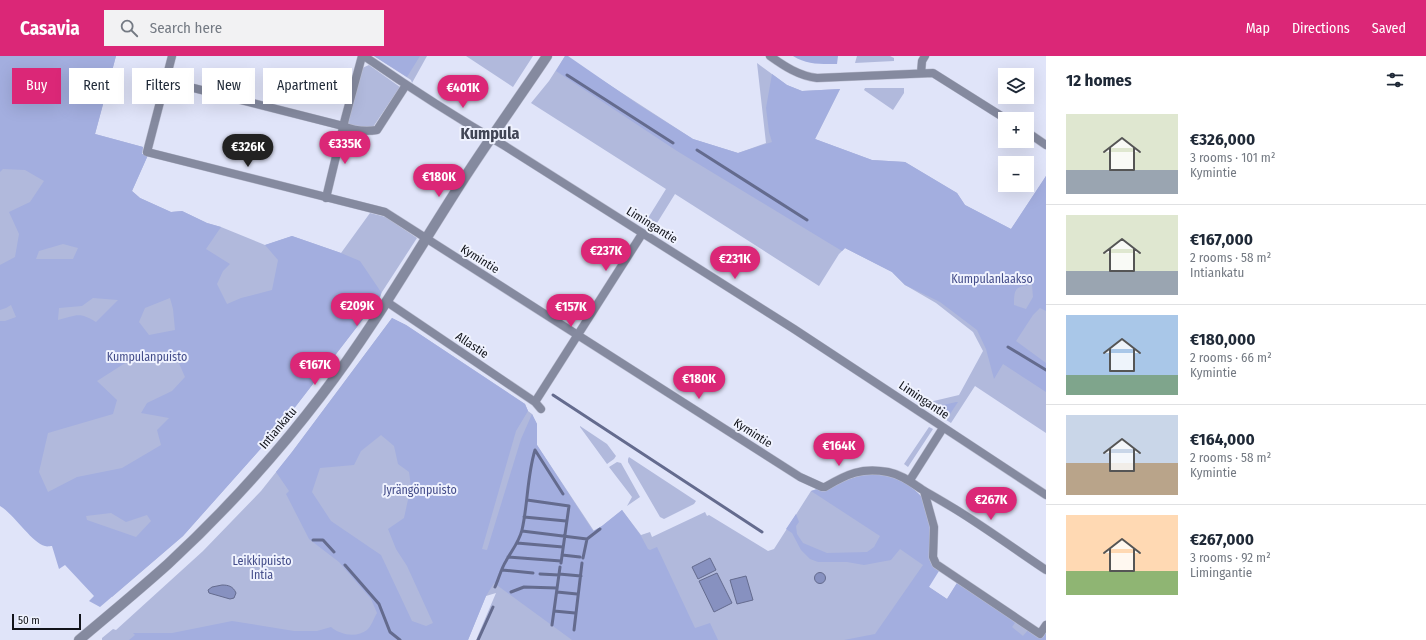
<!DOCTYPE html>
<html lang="en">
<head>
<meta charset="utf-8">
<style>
	:root { --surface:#fff; --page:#f2f2f3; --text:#1f2937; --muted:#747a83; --line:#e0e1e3; --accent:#db2777 }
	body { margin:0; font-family:"Fira Sans Condensed",sans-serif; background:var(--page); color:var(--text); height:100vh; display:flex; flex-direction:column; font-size:15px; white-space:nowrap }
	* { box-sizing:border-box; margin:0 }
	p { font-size:13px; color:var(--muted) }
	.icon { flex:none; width:22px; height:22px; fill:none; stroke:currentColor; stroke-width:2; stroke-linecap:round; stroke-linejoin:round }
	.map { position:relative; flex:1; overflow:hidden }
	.details { display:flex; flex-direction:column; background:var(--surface); width:380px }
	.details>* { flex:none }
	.guide { position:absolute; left:12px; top:12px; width:380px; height:36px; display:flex; gap:8px }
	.controls { position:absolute; left:998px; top:12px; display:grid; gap:8px }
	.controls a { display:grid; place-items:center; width:36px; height:36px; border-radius:0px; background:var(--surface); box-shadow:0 4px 16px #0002; font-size:20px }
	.scale { position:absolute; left:12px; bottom:10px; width:69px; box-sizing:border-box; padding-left:4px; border:2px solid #11131a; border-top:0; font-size:11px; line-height:14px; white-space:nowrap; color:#11131a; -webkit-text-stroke:3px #eff2fe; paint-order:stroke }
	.price { position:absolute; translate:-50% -34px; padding:0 9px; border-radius:14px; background:var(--accent); color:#fff; font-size:13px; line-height:26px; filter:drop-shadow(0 1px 2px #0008) }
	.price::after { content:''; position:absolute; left:50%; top:24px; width:12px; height:9px; margin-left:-6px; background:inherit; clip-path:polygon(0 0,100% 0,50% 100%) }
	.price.on { background:#222; color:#fff }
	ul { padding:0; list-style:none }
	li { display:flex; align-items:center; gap:12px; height:100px; padding:0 20px }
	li+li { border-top:1px solid var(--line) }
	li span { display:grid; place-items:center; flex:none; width:112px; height:80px; border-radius:0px; color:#555 }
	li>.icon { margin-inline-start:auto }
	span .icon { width:48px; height:48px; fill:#fffc; stroke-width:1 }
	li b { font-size:17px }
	h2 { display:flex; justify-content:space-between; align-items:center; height:48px; padding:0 20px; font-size:17px }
	.chip { padding:0 14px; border-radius:0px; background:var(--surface); box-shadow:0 4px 16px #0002; font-size:14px; line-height:36px }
	.chip.on { background:var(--accent); color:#fff }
	header { display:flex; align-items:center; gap:24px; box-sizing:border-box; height:56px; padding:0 20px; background:var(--accent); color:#fff }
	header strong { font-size:19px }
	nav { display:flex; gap:22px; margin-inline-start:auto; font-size:14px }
	.search { width:280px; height:36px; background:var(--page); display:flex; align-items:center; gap:10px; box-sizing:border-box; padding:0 14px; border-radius:0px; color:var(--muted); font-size:15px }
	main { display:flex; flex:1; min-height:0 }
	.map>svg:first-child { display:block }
	.green { fill:#b1b9dc }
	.forest { fill:#a3aedf; fill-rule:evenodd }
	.water { fill:#8791c0; stroke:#646b8e }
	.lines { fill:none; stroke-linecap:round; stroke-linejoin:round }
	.stream { stroke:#646b8e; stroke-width:3 }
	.minor-casing { stroke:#bbbed1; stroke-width:9 }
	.tertiary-casing { stroke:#bbbed1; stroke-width:11 }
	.minor { stroke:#858a9f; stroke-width:8 }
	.tertiary { stroke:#858a9f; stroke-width:10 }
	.labels { text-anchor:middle; stroke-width:4; stroke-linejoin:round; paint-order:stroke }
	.street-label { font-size:12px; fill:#11131a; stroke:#eff2fe }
	.park-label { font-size:12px; fill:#444d8a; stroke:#eff2fe }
	.district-label { font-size:16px; font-weight:bold; fill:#414555; stroke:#eff2fe }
</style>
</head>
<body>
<header>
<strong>Casavia</strong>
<div class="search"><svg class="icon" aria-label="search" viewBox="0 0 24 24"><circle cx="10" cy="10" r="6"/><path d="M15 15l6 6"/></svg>Search here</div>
<nav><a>Map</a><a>Directions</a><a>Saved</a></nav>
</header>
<main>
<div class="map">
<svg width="1046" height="584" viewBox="0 0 1046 584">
	<rect width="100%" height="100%" fill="#e0e4f9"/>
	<!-- green -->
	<path class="green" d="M0 0H116L95 78 143 91 142 98 148 99 132 135 140 142 171 156 182 155 207 167 221 171 265 189 292 180 341 197 370 157 386 161 417 182 382 236 380 241 279 372 183 480 112 541 0 441Z
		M374 0H427L412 27 411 24Z
		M466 0H533L513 31Z
		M565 0 693 83 738 97 766 87 757 7 787 29 802 35 840 33 815 83 872 104 905 106 957 137 965 149 1011 173 1046 120V377L975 330 951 367 921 348 959 339 983 295 973 276 936 247 905 229 892 216 845 192 839 198 819 230 675 138 657 167 648 162 666 133 531 47 549 25Z
		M857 0H890L894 2V5L855 7Z
		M369 9 400 31 373 71 366 73 347 68 362 12Z
		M865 32H904V37L893 54 864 34Z
		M392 262 406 269 525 348 528 355 532 358 537 368V389L594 475 602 470 622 454 641 479 650 476 652 481 705 456 707 460 709 459 768 495 774 493 811 435 841 425 906 427 929 531 947 543 957 527 1039 581H1043L1046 584H476L496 537 486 540 468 584H102V582L113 573 116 574 203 495 261 435 292 396Z
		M580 370 607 388 616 400 614 403 607 408 580 371Z
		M929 371 933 373 908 411 904 408Z
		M629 401 696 445 694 448 664 463 660 461 628 406V403Z
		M617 406 621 407 640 441 627 450 632 441 609 411Z"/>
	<!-- forest -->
	<path class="forest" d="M0 0H116L95 78 143 91 142 98 148 99 132 135 140 142 171 156 182 155 207 167 221 171 206 193 230 208 223 215 217 228 227 248 241 242 272 234 278 204 265 189 292 180 341 197 360 205 381 236 380 241 279 372 183 480 100 551 89 545 94 540 65 509 59 513 52 490C50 490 47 491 45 490 32 487 14 458 0 450V265H5L16 261 11 249 6 252 0 254V209L15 201 19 178 9 156 30 146 44 125 25 114 3 113 0 116ZM63 188 78 192 73 203H36L39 195ZM93 242 118 244 96 266C78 255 76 260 58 264L59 252 82 250ZM170 242 173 253 175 274 149 279 139 266 145 252ZM161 295 174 296 185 321 172 335 147 347 141 357 169 362 157 374 161 389 122 412 77 421 48 436 39 416 48 377 113 358 117 344 97 325 133 302ZM111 457 126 466 147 459 151 465 136 481 87 464 86 460Z
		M374 0H420L407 21Z
		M565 0H568L639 49 693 83 738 97 772 86 769 76 766 52 772 18 787 29 802 35 840 33 815 83 872 104 905 106 957 137 965 149 1011 173 1046 120V255L1040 252 1033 259 1016 285 1046 307V336L1003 308 994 323 986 293 977 274 940 246 905 229 892 216 845 192 842 195 677 95 556 15ZM1032 229 1033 241 1026 253 1014 249C1014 233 1015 230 1032 229Z
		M793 0H838L837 8C821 8 807 9 793 0Z
		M392 262 406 269 525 348 528 355 516 375 482 493 487 494 521 383 532 358 537 368V389L593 475 602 470 622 454 641 480 648 493 650 494 657 491 695 572 710 567 718 584H572L494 527 486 540 468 584H129L135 579 133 577H172L232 565 294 575H317L331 571C340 579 357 582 367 574 371 571 374 562 377 557L371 543 339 506 309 483 286 438 289 435 276 416 292 396ZM381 379 394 390 398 408 409 416 411 430 404 462 388 473 396 493 407 510 433 567 426 570 412 565 381 499 331 465 312 436 320 412 354 409 361 395Z
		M956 346H958L948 361 931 352Z
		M862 419C869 419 877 418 885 419 899 421 919 434 926 447L939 515 929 531 947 543 957 527 1005 558 1015 567 1012 571 1023 580 1028 574 1039 581H1043L1046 576V584H844L875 578 923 509 900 493 891 504 864 509 847 506H818L810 503 801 494 792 477 786 473 796 458 799 466 796 470 797 478 803 487 827 497 867 496 874 491 880 480 811 435Z"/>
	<!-- water -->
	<path class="water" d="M710 502 716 514 698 523 692 511Z
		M814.5 522a5.5 5.5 0 1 1 11 0a5.5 5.5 0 1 1-11 0Z
		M717 517 732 547 714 556 699 525Z
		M746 520 753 544 737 548 730 524Z
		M222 529C228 529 233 530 236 537L234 542 230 543 209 537 208 534 212 531Z"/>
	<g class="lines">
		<!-- stream -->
		<path class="stream" d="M567 19 673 87
			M697 94 807 164
			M1008 291 1046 314
			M553 339 762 476
			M535 394 563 438
			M527 444 569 450 561 507
			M524 461 566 465
			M522 475 587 483 600 473
			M313 484H323L334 496
			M517 487 563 491
			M562 499 580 501
			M508 501 561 505
			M583 502 587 483
			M345 509 379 548 390 576 400 584
			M502 514 533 517
			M540 518 559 519
			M559 518 581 520
			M495 531C499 522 501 513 506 505 512 494 519 486 522 474 528 448 527 420 535 394
			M511 536 524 531 557 532
			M557 536 577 538
			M554 555 575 557
			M552 569 560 511
			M574 574 582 507
			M478 584 493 551"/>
		<!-- minor casing -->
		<g class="minor-casing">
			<path id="minor" d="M172 0 147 96 385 156 800 421 822 431H825C847 418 862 411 888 416 903 419 913 428 926 436 935 441 945 447 955 453 986 472 1016 494 1046 514
				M364 0C410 32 457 62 505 90L794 273 1046 439
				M770 0C784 10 799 20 817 22L933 17 1006 63
				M921 17 922 5 925 0
				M166 25 343 70C355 75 365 76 377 74L406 29
				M1027 76 1046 89
				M326 142 345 63 362 0
				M387 246 535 346 541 353
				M535 346 642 178
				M910 424 943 372
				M924 435 934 471 933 501 936 508 1040 578 1046 569"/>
		</g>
		<!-- tertiary casing -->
		<g class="tertiary-casing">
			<path id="tertiary" d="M79 584C109 559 139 534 168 508 223 457 276 399 321 340 371 275 412 204 456 135 485 89 517 45 547 0"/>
		</g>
		<!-- minor -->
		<use href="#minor" class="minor"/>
		<!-- tertiary -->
		<use href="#tertiary" class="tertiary"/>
	</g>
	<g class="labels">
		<!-- street labels -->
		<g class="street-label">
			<text transform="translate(652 169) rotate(32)" y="4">Limingantie</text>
			<text transform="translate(480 203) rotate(32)" y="4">Kymintie</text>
			<text transform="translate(472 289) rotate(34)" y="4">Allastie</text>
			<text transform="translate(924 344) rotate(34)" y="4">Limingantie</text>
			<text transform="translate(278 372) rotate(-50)" y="4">Intiankatu</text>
			<text transform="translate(753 377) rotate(33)" y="4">Kymintie</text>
		</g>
		<!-- park labels -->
		<g class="park-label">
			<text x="992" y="227">Kumpulanlaakso</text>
			<text x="147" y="305">Kumpulanpuisto</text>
			<text x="420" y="438">Jyrängönpuisto</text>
			<text x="262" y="509">Leikkipuisto<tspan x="262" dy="14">Intia</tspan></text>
		</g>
		<!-- district labels -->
		<g class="district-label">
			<text x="490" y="83">Kumpula</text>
		</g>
	</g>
</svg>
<div class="controls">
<a><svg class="icon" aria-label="layers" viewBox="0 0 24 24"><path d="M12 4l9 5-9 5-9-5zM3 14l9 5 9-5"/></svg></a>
<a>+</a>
<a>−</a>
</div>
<div class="scale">50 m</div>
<b class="price" style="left:463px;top:53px">€401K</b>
<b class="price" style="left:345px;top:109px">€335K</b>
<b class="price on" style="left:248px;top:112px">€326K</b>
<b class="price" style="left:439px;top:142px">€180K</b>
<b class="price" style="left:606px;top:216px">€237K</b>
<b class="price" style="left:735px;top:224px">€231K</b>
<b class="price" style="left:357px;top:271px">€209K</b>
<b class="price" style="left:571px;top:272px">€157K</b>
<b class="price" style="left:315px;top:330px">€167K</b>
<b class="price" style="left:699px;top:344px">€180K</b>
<b class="price" style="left:839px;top:411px">€164K</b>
<b class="price" style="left:991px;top:465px">€267K</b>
<div class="guide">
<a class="chip on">Buy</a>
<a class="chip">Rent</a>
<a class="chip">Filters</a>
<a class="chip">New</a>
<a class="chip">Apartment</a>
</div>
</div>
<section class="details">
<h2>12 homes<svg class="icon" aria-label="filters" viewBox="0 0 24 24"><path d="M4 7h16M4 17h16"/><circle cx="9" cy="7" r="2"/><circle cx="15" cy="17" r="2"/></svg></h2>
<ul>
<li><span style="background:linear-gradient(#dfe7d0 70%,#9aa5b1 0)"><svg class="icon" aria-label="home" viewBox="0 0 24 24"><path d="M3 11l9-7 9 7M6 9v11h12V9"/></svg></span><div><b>€326,000</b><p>3 rooms · 101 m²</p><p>Kymintie</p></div></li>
<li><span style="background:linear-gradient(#dfe7d0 70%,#9aa5b1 0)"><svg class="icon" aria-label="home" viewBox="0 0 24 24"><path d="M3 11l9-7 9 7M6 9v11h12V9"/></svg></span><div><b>€167,000</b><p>2 rooms · 58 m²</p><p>Intiankatu</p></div></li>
<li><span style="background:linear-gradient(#a9c7e8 75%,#7fa58c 0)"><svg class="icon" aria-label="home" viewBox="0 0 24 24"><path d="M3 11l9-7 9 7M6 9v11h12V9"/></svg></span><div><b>€180,000</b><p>2 rooms · 66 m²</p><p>Kymintie</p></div></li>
<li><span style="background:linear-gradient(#c9d6e8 60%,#b9a48a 0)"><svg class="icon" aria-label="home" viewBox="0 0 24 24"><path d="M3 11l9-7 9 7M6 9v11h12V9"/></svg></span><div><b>€164,000</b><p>2 rooms · 58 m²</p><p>Kymintie</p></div></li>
<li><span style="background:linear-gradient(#ffd9b3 70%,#8fb573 0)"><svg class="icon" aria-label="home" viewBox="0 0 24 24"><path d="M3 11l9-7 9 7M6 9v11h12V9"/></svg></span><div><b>€267,000</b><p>3 rooms · 92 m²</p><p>Limingantie</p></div></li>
</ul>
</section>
</main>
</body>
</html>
